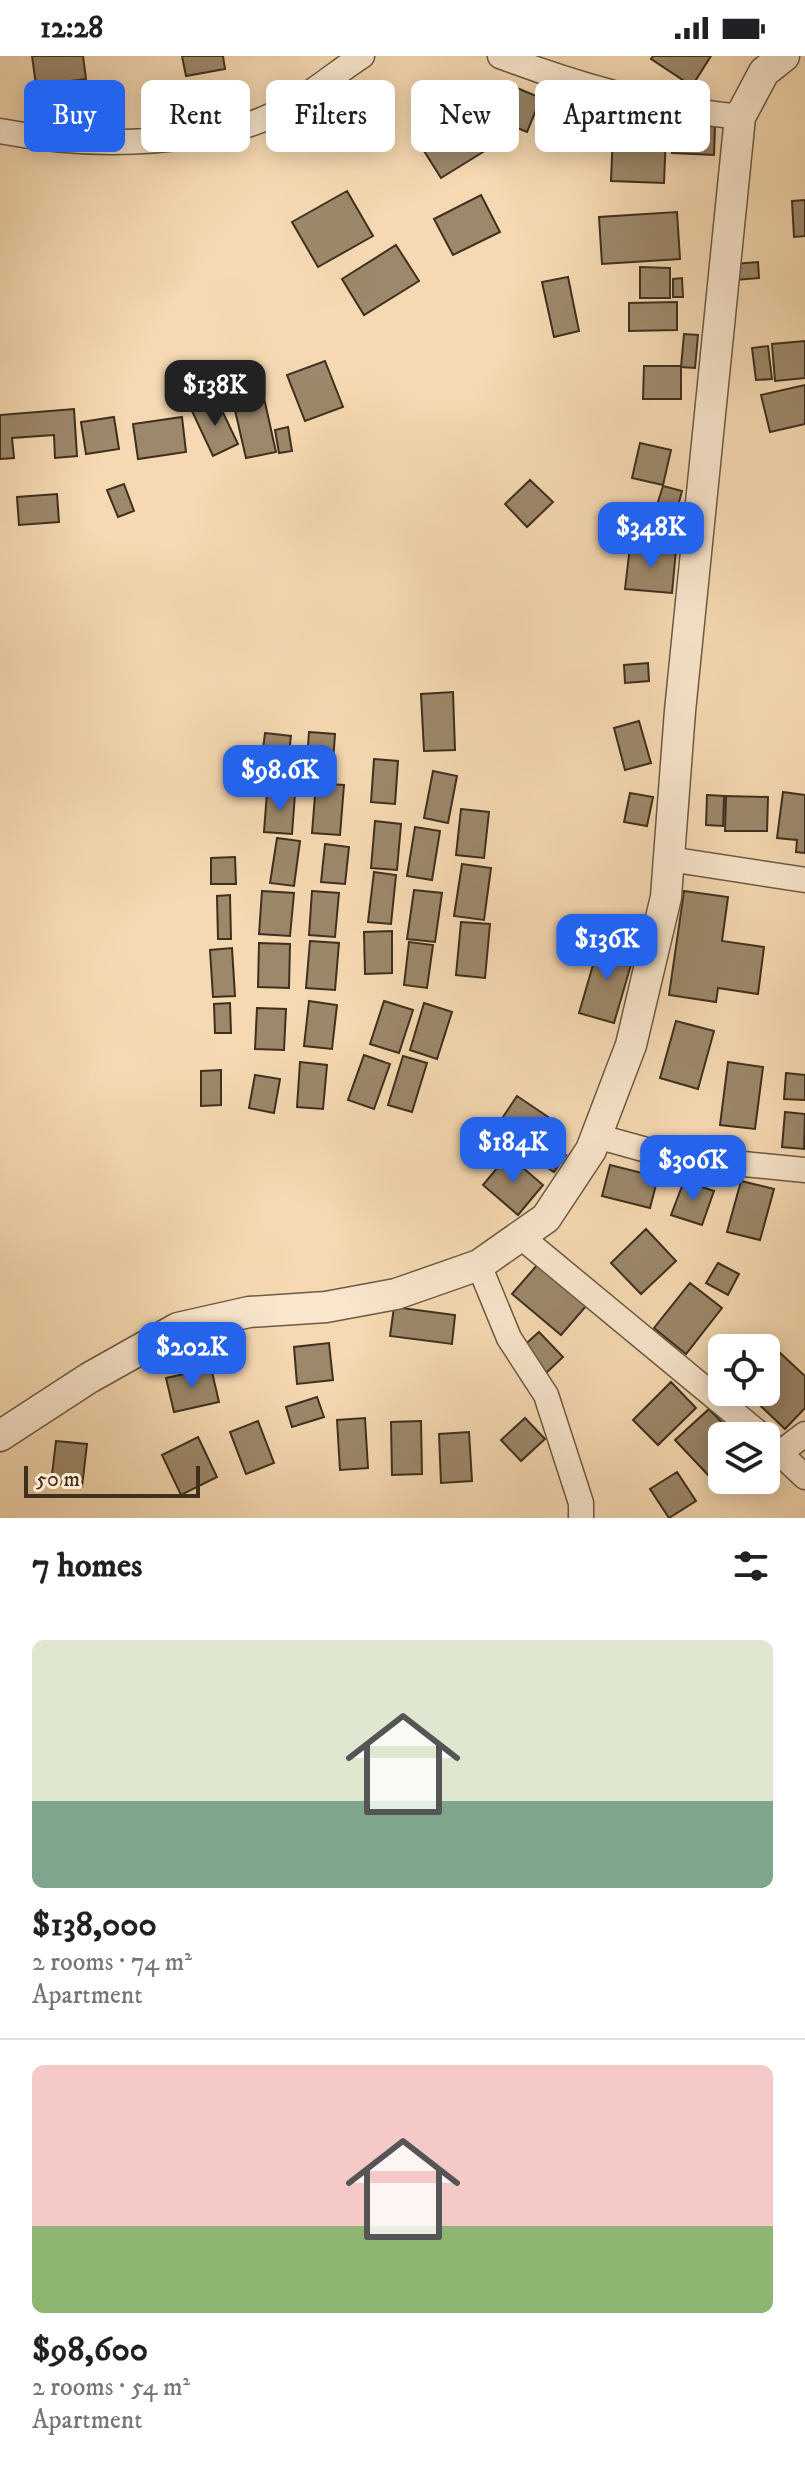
<!DOCTYPE html>
<html lang="en">
<head>
<meta charset="utf-8">
<style>
	:root { --surface:#fff; --page:#f6f6f6; --text:#202124; --muted:#757577; --line:#e0e0e0; --accent:#2563eb }
	body { margin:0; font-family:"IM FELL DW Pica",serif; background:var(--page); color:var(--text); height:100vh; display:flex; flex-direction:column; font-size:30px; white-space:nowrap }
	* { box-sizing:border-box; margin:0 }
	p { font-size:26px; color:var(--muted) }
	.icon { flex:none; width:44px; height:44px; fill:none; stroke:currentColor; stroke-width:2; stroke-linecap:round; stroke-linejoin:round }
	.map { position:relative; height:1462px; overflow:hidden }
	.sheet { display:flex; flex-direction:column; background:var(--surface); flex:1 }
	.sheet>* { flex:none }
	.hud { position:absolute; left:24px; top:24px; width:758px; height:72px; display:flex; gap:16px }
	.tools { position:absolute; left:708px; top:1278px; display:grid; gap:16px }
	.tools a { display:grid; place-items:center; width:72px; height:72px; border-radius:12px; background:var(--surface); box-shadow:0 4px 20px #0003; font-size:40px }
	.scale { position:absolute; left:24px; bottom:20px; width:176px; box-sizing:border-box; padding-left:8px; border:4px solid #3d301f; border-top:0; font-size:22px; line-height:28px; white-space:nowrap; color:#3d301f; -webkit-text-stroke:6px #f9e6cd; paint-order:stroke }
	.price { position:absolute; translate:-50% -68px; padding:0 18px; border-radius:16px; background:var(--accent); color:#fff; font-size:26px; line-height:52px; filter:drop-shadow(0 2px 4px #0008) }
	.price::after { content:''; position:absolute; left:50%; top:48px; width:24px; height:18px; margin-left:-12px; background:inherit; clip-path:polygon(0 0,100% 0,50% 100%) }
	.price.active { background:#222; color:#fff }
	ul { padding:0; list-style:none }
	li { display:grid; align-content:center; gap:16px; height:424px; padding:0 32px }
	li+li { border-top:2px solid var(--line) }
	li span { display:grid; place-items:center; height:248px; border-radius:12px; color:#555 }
	li>.icon { margin-inline-start:auto }
	span .icon { width:144px; height:144px; fill:#fffc; stroke-width:1 }
	li b { font-size:34px }
	h2 { display:flex; justify-content:space-between; align-items:center; height:96px; padding:0 32px; font-size:34px }
	.tag { padding:0 28px; border-radius:12px; background:var(--surface); box-shadow:0 4px 20px #0003; font-size:28px; line-height:72px }
	.tag.active { background:var(--accent); color:#fff }
	.status { display:flex; justify-content:space-between; align-items:center; height:56px; padding:0 40px; background:var(--surface); direction:ltr }
	.status svg { height:22px; fill:currentColor }
	.map>svg:first-child { display:block }
	.building { fill:#9d886b; stroke:#3d301f; stroke-width:2 }
	.lines { fill:none; stroke-linecap:round; stroke-linejoin:round }
	.minor-casing { stroke:#6b5a44; stroke-width:27 }
	.tertiary-casing { stroke:#6b5a44; stroke-width:33 }
	.minor { stroke:#f9e6cd; stroke-width:24 }
	.tertiary { stroke:#f9e6cd; stroke-width:30 }
</style>
</head>
<body>
<div class="status"><b>12:28</b><svg viewBox="0 0 49 12"><path d="M0 12V9h3v3zM5 12V6h3v6zM10 12V3h3v9zM15 12V0h3v12zM26 1h20v11H26zM47 4h2v5h-2z"/></svg></div>
<div class="map">
<svg width="805" height="1462" viewBox="0 0 805 1462">
	<rect width="100%" height="100%" fill="#f6d9b2"/>
	<filter id="stains"><feTurbulence type="fractalNoise" baseFrequency=".0025" numOctaves="4"/><feColorMatrix values="0 0 0 0 .2 0 0 0 0 .09 0 0 0 0 .02 0 0 0 .5 -.17"/></filter>
	<radialGradient id="worn" r=".72"><stop offset=".6" stop-color="#630" stop-opacity="0"/><stop offset="1" stop-color="#630" stop-opacity=".3"/></radialGradient>
	<!-- building -->
	<path class="building" d="M32 0H83L86 23 36 29Z
		M182 0H223L225 13 186 20Z
		M653 0H711L692 30 651 3Z
		M517 32 541 42 527 76 503 66Z
		M473 52 496 88 441 122 419 87Z
		M674 68 715 69 714 99 672 97Z
		M613 76 666 78 664 127 611 125Z
		M347 135 373 180 318 211 292 166Z
		M481 139 500 176 453 199 434 163Z
		M805 144V180L794 181 792 145Z
		M677 156 680 203 602 208 599 161Z
		M396 189 419 225 364 259 342 223Z
		M758 206 759 222 735 224 734 208Z
		M640 211 670 212V242H640Z
		M568 221 579 275 554 281 542 226Z
		M682 222 683 241H673V223Z
		M677 246V274L629 275V247Z
		M684 278 698 279 695 312 681 311Z
		M805 285V322L775 325 772 288Z
		M768 290 772 323 756 324 752 292Z
		M325 305 343 351 305 365 287 319Z
		M644 310H681V343H643Z
		M805 329V368L770 376 761 339Z
		M264 342 276 396 246 402 234 350Z
		M217 344 238 388 213 400 192 355Z
		M74 353 77 400 55 402 54 379 12 382 14 402 0 403V359Z
		M114 361 119 393 86 398 81 366Z
		M182 361 186 396 138 403 133 368Z
		M288 371 292 395 279 397 275 374Z
		M640 387 671 394 663 429 632 422Z
		M530 424 553 446 527 471 505 448Z
		M124 428 134 455 118 461 107 434Z
		M663 430 682 435 676 457 656 452Z
		M57 438 59 466 19 469 17 441Z
		M630 490 676 494 672 537 625 533Z
		M648 607 649 625 625 627 624 609Z
		M453 636 455 694 424 695 421 638Z
		M639 665 651 707 625 714 614 672Z
		M309 676 335 678 332 720 306 719Z
		M265 677 291 680 285 728 259 725Z
		M374 703 398 705 395 748 371 746Z
		M433 715 457 720 448 767 424 762Z
		M316 727 344 729 340 779 312 777Z
		M267 736 295 738 292 778 264 776Z
		M783 736 805 739V797L796 796 797 784 777 782Z
		M630 737 653 741 647 770 624 766Z
		M707 739 724 740 723 770 706 769Z
		M726 740 768 741 767 775H725Z
		M461 753 489 756 484 802 456 799Z
		M375 765 401 768 397 814 371 812Z
		M415 771 440 775 432 824 407 820Z
		M277 782 300 785 294 830 270 827Z
		M325 788 349 791 345 828 321 826Z
		M235 801 236 828H211V802Z
		M462 808 491 812 484 864 454 860Z
		M374 816 396 819 391 868 368 866Z
		M414 834 442 837 435 886 407 883Z
		M262 835 294 837 290 880 259 878Z
		M312 835 339 837 335 881 309 879Z
		M684 835 728 841 722 885 764 891 758 938 718 932 716 946 669 939Z
		M230 839 231 883H218L217 840Z
		M461 866 490 868 485 922 456 919Z
		M392 875V917L365 918 364 876Z
		M310 885 339 887 335 934 306 932Z
		M600 885 635 895 614 967 579 957Z
		M409 886 433 889 427 932 404 929Z
		M259 887 290 888 289 932 258 931Z
		M232 892 235 940 213 941 210 894Z
		M309 945 337 949 332 993 304 990Z
		M384 945 413 954 399 997 370 988Z
		M230 947 231 977H215L214 948Z
		M424 947 452 956 437 1003 410 994Z
		M257 952 286 953 284 994 255 993Z
		M676 965 714 975 698 1033 660 1022Z
		M364 999 390 1008 374 1053 348 1044Z
		M403 1000 427 1007 412 1056 388 1049Z
		M300 1006 327 1009 323 1053 297 1051Z
		M728 1006 763 1011 755 1073 720 1069Z
		M221 1014V1049L201 1050V1015Z
		M786 1017 805 1019V1044L784 1043Z
		M255 1019 280 1023 274 1057 249 1052Z
		M517 1040 560 1069 548 1087 566 1099 554 1116 510 1086 519 1072 503 1061Z
		M785 1056 805 1058 804 1093 782 1091Z
		M508 1099 543 1129 518 1159 483 1129Z
		M610 1109 658 1121 650 1152 602 1140Z
		M684 1125 714 1135 702 1169 671 1159Z
		M741 1125 774 1133 760 1184 727 1176Z
		M646 1173 676 1205 641 1238 611 1207Z
		M718 1207 739 1218 728 1239 706 1227Z
		M538 1208 586 1250 561 1279 512 1238Z
		M690 1227 722 1252 686 1298 654 1272Z
		M394 1251 455 1259 452 1288 390 1280Z
		M539 1276 563 1301 545 1318 521 1292Z
		M329 1287 333 1324 297 1328 294 1291Z
		M778 1295 805 1320V1352L785 1373 746 1336H766V1307Z
		M211 1312 219 1346 174 1356 166 1322Z
		M671 1326 696 1352 658 1389 633 1364Z
		M317 1341 324 1361 292 1371 286 1351Z
		M709 1353 735 1380H722V1409L710 1421 675 1384Z
		M365 1362 368 1412 340 1414 337 1364Z
		M525 1362 545 1383 521 1405 501 1384Z
		M258 1365 274 1407 246 1418 230 1376Z
		M421 1365 422 1418 392 1419 391 1366Z
		M469 1376 472 1425 441 1427 439 1378Z
		M198 1381 217 1421 181 1439 162 1399Z
		M56 1385 87 1388 82 1431 51 1427Z
		M677 1416 696 1445 669 1462 650 1433Z"/>
	<g class="lines">
		<!-- minor casing -->
		<g class="minor-casing">
			<path id="minor" d="M500 0C574 28 661 53 740 61
				M0 75C67 88 132 90 200 79 224 75 248 71 270 60 304 45 331 20 362 0
				M669 803 805 824
				M596 1080 672 1101 805 1114
				M520 1180 762 1380
				M479 1209 509 1282 546 1339 581 1447V1462
				M766 1384 805 1421
				M781 1396 805 1378"/>
		</g>
		<!-- tertiary casing -->
		<g class="tertiary-casing">
			<path id="tertiary" d="M0 1380 89 1322 178 1272 249 1256 326 1251 396 1238 479 1209 546 1162 591 1094 631 989 666 841 680 655 740 61 764 16 784 0"/>
		</g>
		<!-- minor -->
		<use href="#minor" class="minor"/>
		<!-- tertiary -->
		<use href="#tertiary" class="tertiary"/>
	</g>
	<rect width="100%" height="100%" filter="url(#stains)"/>
	<rect width="100%" height="100%" fill="url(#worn)"/>
</svg>
<div class="tools">
<a><svg class="icon" aria-label="locate" viewBox="0 0 24 24"><circle cx="12" cy="12" r="6"/><path d="M12 2v4M12 18v4M2 12h4M18 12h4"/></svg></a>
<a><svg class="icon" aria-label="layers" viewBox="0 0 24 24"><path d="M12 4l9 5-9 5-9-5zM3 14l9 5 9-5"/></svg></a>
</div>
<div class="scale">50 m</div>
<b class="price active" style="left:215px;top:372px">$138K</b>
<b class="price" style="left:651px;top:514px">$348K</b>
<b class="price" style="left:280px;top:757px">$98.6K</b>
<b class="price" style="left:607px;top:926px">$136K</b>
<b class="price" style="left:513px;top:1129px">$184K</b>
<b class="price" style="left:693px;top:1147px">$306K</b>
<b class="price" style="left:192px;top:1334px">$202K</b>
<div class="hud">
<a class="tag active">Buy</a>
<a class="tag">Rent</a>
<a class="tag">Filters</a>
<a class="tag">New</a>
<a class="tag">Apartment</a>
</div>
</div>
<section class="sheet">
<h2>7 homes<svg class="icon" aria-label="filters" viewBox="0 0 24 24"><path d="M4 7h16M4 17h16"/><circle cx="9" cy="7" r="2"/><circle cx="15" cy="17" r="2"/></svg></h2>
<ul>
<li><span style="background:linear-gradient(#dfe7d0 65%,#7fa58c 0)"><svg class="icon" aria-label="home" viewBox="0 0 24 24"><path d="M3 11l9-7 9 7M6 9v11h12V9"/></svg></span><div><b>$138,000</b><p>2 rooms · 74 m²</p><p>Apartment</p></div></li>
<li><span style="background:linear-gradient(#f6c9c9 65%,#8fb573 0)"><svg class="icon" aria-label="home" viewBox="0 0 24 24"><path d="M3 11l9-7 9 7M6 9v11h12V9"/></svg></span><div><b>$98,600</b><p>2 rooms · 54 m²</p><p>Apartment</p></div></li>
</ul>
</section>
</body>
</html>
